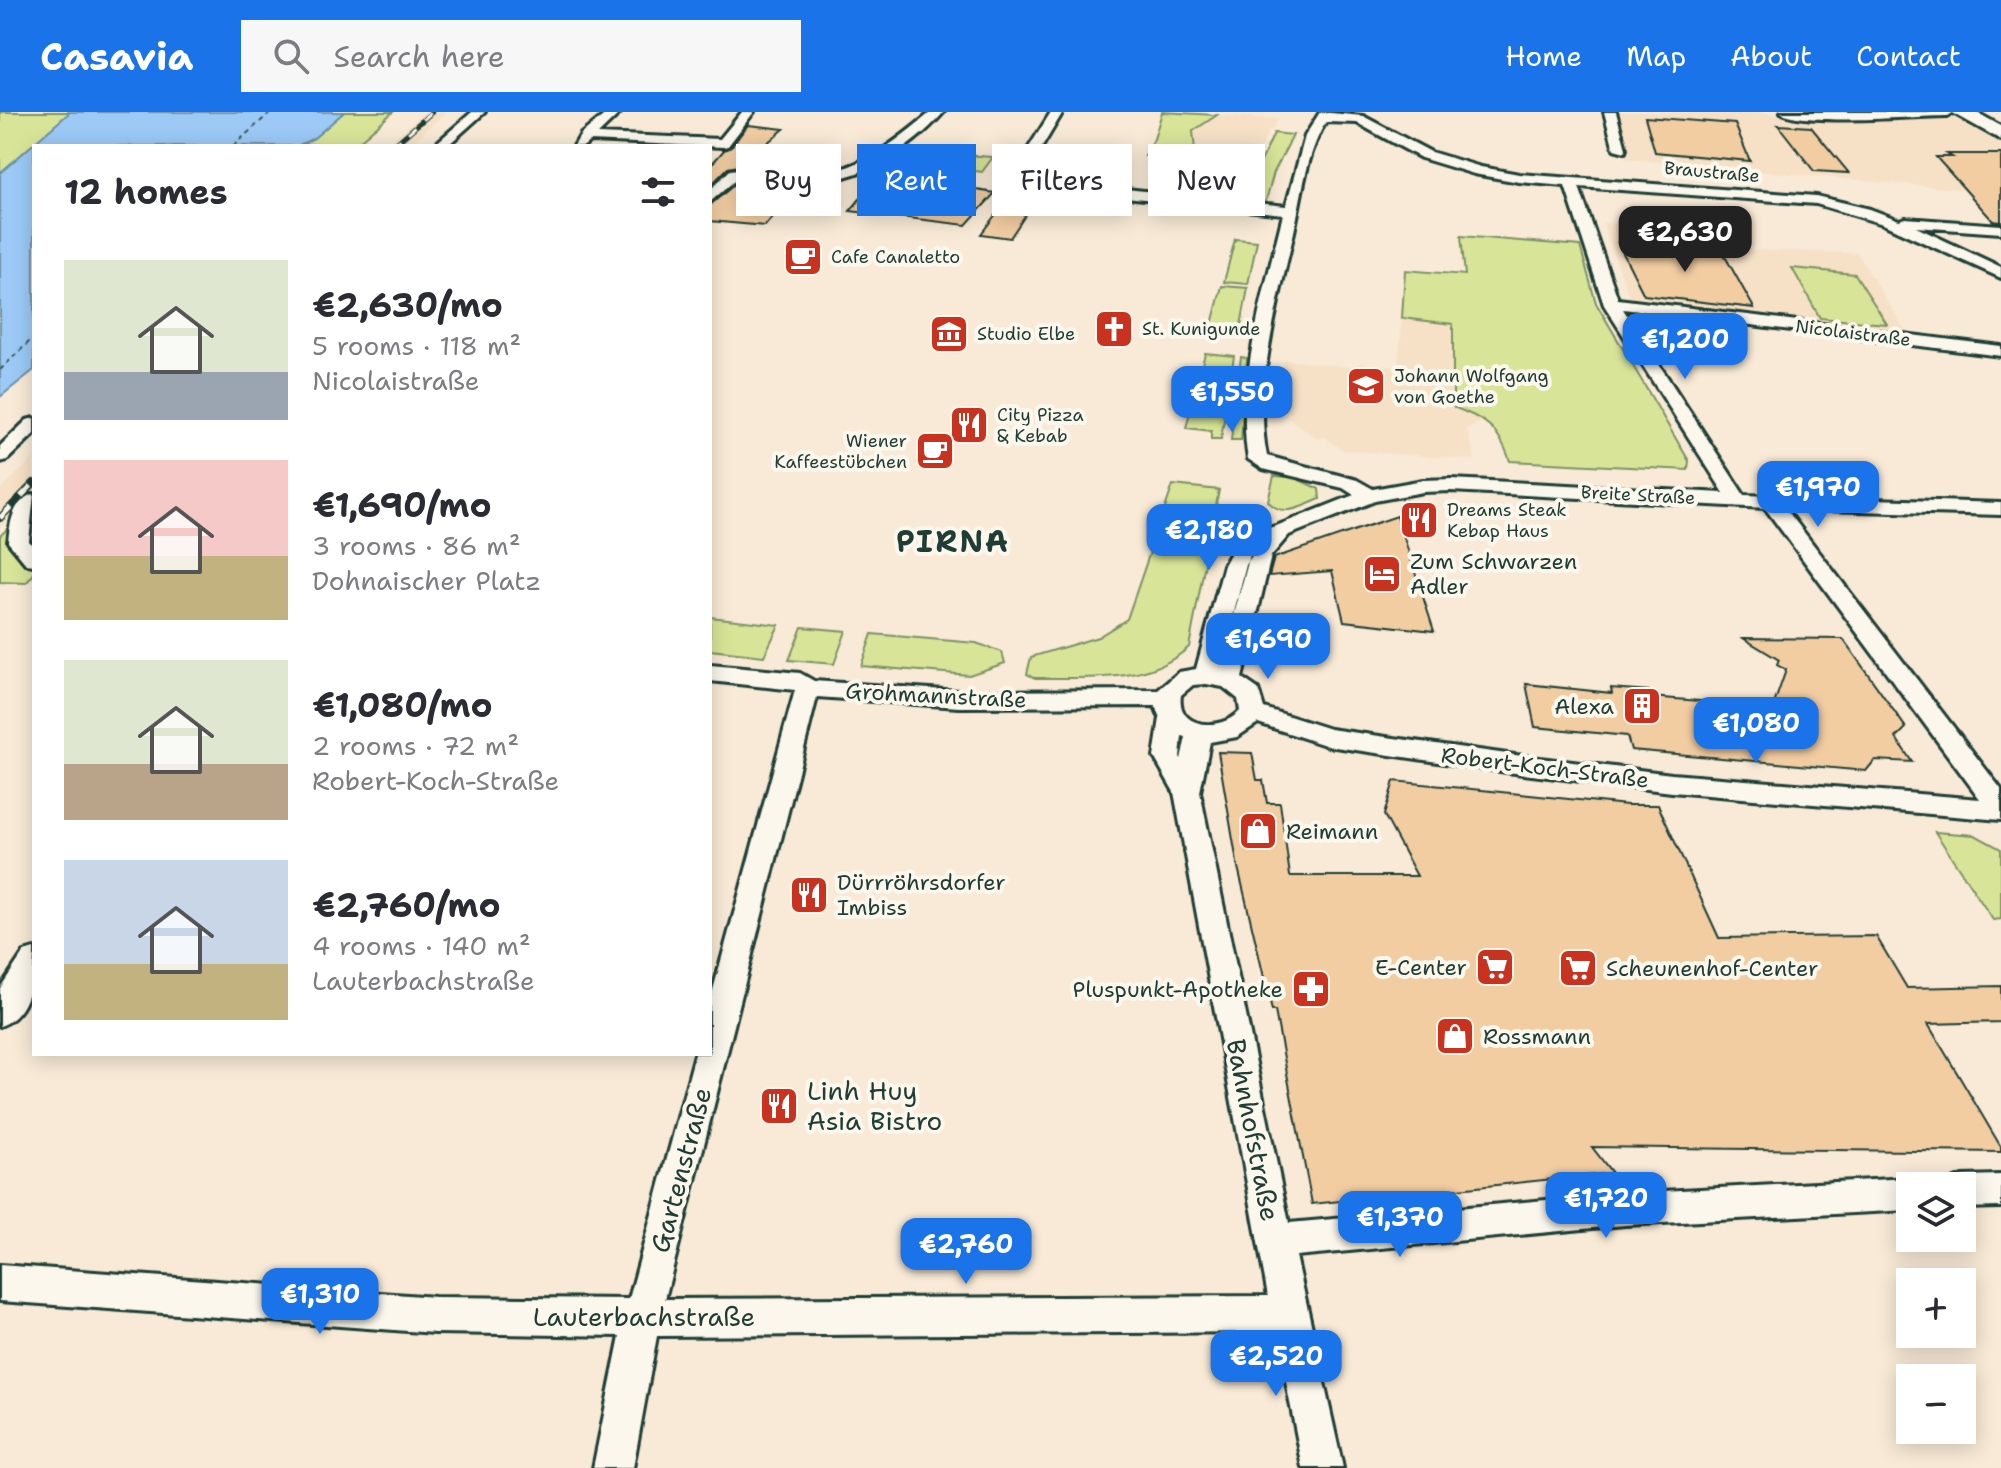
<!DOCTYPE html>
<html lang="en">
<head>
<meta charset="utf-8">
<style>
	:root { --surface:#fff; --page:#f7f7f7; --text:#2b2b33; --muted:#7c7c81; --accent:#1a73e8 }
	body { margin:0; font-family:"Shantell Sans",sans-serif; background:var(--page); color:var(--text); height:100vh; display:flex; flex-direction:column; font-size:30px; white-space:nowrap }
	* { box-sizing:border-box; margin:0 }
	p { font-size:26px; color:var(--muted) }
	.icon { flex:none; width:44px; height:44px; fill:none; stroke:currentColor; stroke-width:2; stroke-linecap:round; stroke-linejoin:round }
	.map { position:relative; flex:1; overflow:hidden }
	.details { position:absolute; left:32px; top:32px; width:680px; height:912px; display:flex; flex-direction:column; background:var(--surface); border-radius:0px; box-shadow:0 4px 20px #0003 }
	.details>* { flex:none }
	.top-card { position:absolute; left:736px; top:32px; width:760px; height:72px; display:flex; gap:16px }
	.tools { position:absolute; left:1896px; top:1060px; display:grid; gap:16px }
	.tools a { display:grid; place-items:center; width:80px; height:80px; border-radius:0px; background:var(--surface); box-shadow:0 4px 20px #0003; font-size:40px }
	.price { position:absolute; translate:-50% -68px; padding:0 18px; border-radius:16px; background:var(--accent); color:#fff; font-size:26px; line-height:52px; filter:drop-shadow(0 2px 4px #0008) }
	.price::after { content:''; position:absolute; left:50%; top:48px; width:24px; height:18px; margin-left:-12px; background:inherit; clip-path:polygon(0 0,100% 0,50% 100%) }
	.price.selected { background:#222; color:#fff }
	ul { padding:0; list-style:none }
	li { display:flex; align-items:center; gap:24px; height:200px; padding:0 32px }
	li span { display:grid; place-items:center; flex:none; width:224px; height:160px; border-radius:0px; color:#555 }
	li>.icon { margin-inline-start:auto }
	span .icon { width:96px; height:96px; fill:#fffc; stroke-width:1 }
	li b { font-size:34px }
	h2 { display:flex; justify-content:space-between; align-items:center; height:96px; padding:0 32px; font-size:34px }
	.tag { padding:0 28px; border-radius:0px; background:var(--surface); box-shadow:0 4px 20px #0003; font-size:28px; line-height:72px }
	.tag.selected { background:var(--accent); color:#fff }
	header { display:flex; align-items:center; gap:48px; box-sizing:border-box; height:112px; padding:0 40px; background:var(--accent); color:#fff }
	header strong { font-size:38px }
	nav { display:flex; gap:44px; margin-inline-start:auto; font-size:28px }
	.search { width:560px; height:72px; background:var(--page); display:flex; align-items:center; gap:20px; box-sizing:border-box; padding:0 28px; border-radius:0px; color:var(--muted); font-size:30px }
	.map>svg:first-child { display:block }
	.built { fill:#f6e1c6 }
	.green { fill:#d8e598; stroke:#7c9166; stroke-width:2 }
	.water { fill:#9cc9f6; stroke:#6a91a8; stroke-width:2 }
	.lines { fill:none; stroke-linecap:round; stroke-linejoin:round }
	.ferry { stroke:#38595b; stroke-width:2; stroke-dasharray:5 4; stroke-linecap:butt }
	.building { fill:#f2cda2; stroke:#1f3d34; stroke-width:2 }
	.street-casing { stroke:#1f3d34; stroke-width:6 }
	.primary-casing { stroke:#1f3d34; stroke-width:6 }
	.street { fill:#fbf7ec; fill-rule:evenodd }
	.primary { fill:#fbf7ec; fill-rule:evenodd }
	.rail-far1-casing { stroke:#1f3d34; stroke-width:5 }
	.rail-casing { stroke:#1f3d34; stroke-width:8 }
	.rail-far1 { stroke:#fbf7ec; stroke-width:3; stroke-dasharray:10; stroke-linecap:butt }
	.rail { stroke:#fbf7ec; stroke-width:5; stroke-dasharray:15; stroke-linecap:butt }
	.labels { text-anchor:middle; stroke-width:8; stroke-linejoin:round; paint-order:stroke }
	.far-street-label { font-size:18px; fill:#1f3d34; stroke:#fbf7ec }
	.far-poi-label { font-size:18px; fill:#1f3d34; stroke:#fbf7ec; text-anchor:start }
	.poi-label { font-size:22px; fill:#1f3d34; stroke:#fbf7ec; text-anchor:start }
	.street-label { font-size:22px; fill:#1f3d34; stroke:#fbf7ec }
	.near-poi-label { font-size:26px; fill:#1f3d34; stroke:#fbf7ec; text-anchor:start }
	.near-street-label { font-size:26px; fill:#1f3d34; stroke:#fbf7ec }
	.district-label { font-size:30px; font-weight:bold; letter-spacing:2px; fill:#1f3d34; stroke:#fbf7ec }
</style>
</head>
<body>
<header>
<strong>Casavia</strong>
<div class="search"><svg class="icon" aria-label="search" viewBox="0 0 24 24"><circle cx="10" cy="10" r="6"/><path d="M15 15l6 6"/></svg>Search here</div>
<nav><a>Home</a><a>Map</a><a>About</a><a>Contact</a></nav>
</header>
<div class="map">
<svg width="2001" height="1356" viewBox="0 0 2001 1356">
	<rect width="100%" height="100%" fill="#f8ead6"/>
	<filter id="ink" filterUnits="userSpaceOnUse"><feTurbulence type="fractalNoise" baseFrequency=".0125" numOctaves="2"/><feDisplacementMap in="SourceGraphic" scale="16" xChannelSelector="R" yChannelSelector="G"/><feConvolveMatrix kernelMatrix="1 2 1 2 8 2 1 2 1" color-interpolation-filters="sRGB"/></filter>
	<g filter="url(#ink)">
		<!-- built -->
		<path class="built" d="M425 0H446L409 34H386Z
			M1162 0H1178L1278 7 1273 18H1269L1254 53 1145 44 1154 27Z
			M1616 0H1760L1819 9 1950 6 1971 13 2001 29V81L1625 47Z
			M1603 111 1727 122 1737 138 1857 141 1907 221 1636 188 1629 184Z
			M1402 206 1453 211V294L1486 308 1467 317 1475 348 1342 338 1325 325 1318 327 1287 305 1293 303 1276 292 1284 248 1358 256 1359 251 1398 255Z
			M34 346V380L0 415V378Z"/>
		<!-- green -->
		<path class="green" d="M0 0H71L0 61Z
			M344 0H393L354 34 301 32 314 26Z
			M1162 0 1217 3 1193 19 1196 48 1145 44 1154 27Z
			M1274 21 1293 23 1274 60 1265 92 1244 90C1252 66 1264 45 1274 21Z
			M908 38 992 45H993L982 60 895 48Z
			M1461 124 1580 134 1596 191 1689 349 1688 358 1510 349C1498 314 1486 308 1453 295V212L1402 206 1405 158 1465 163Z
			M1235 127 1257 129 1248 172 1224 170Z
			M1792 156 1855 162 1887 212 1820 206Z
			M1222 174 1248 176 1240 219 1211 216Z
			M1205 241 1234 244 1221 327H1211V319L1186 316Z
			M1241 245 1247 246 1241 328H1231Z
			M1274 364 1293 365 1319 377 1320 387C1303 394 1282 407 1268 389Z
			M1173 373 1219 378 1189 535C1148 573 1087 565 1035 566L1027 562 1031 545 1098 525 1127 507Z
			M7 417 11 418 10 433 34 455V462L26 471 0 470V424Z
			M710 505 779 513 764 544 710 538Z
			M802 515 846 519 834 552 789 548Z
			M872 522 976 531 1002 540 1005 551 969 563 861 554Z
			M1935 720 1975 723 2001 737V807L1993 808Z"/>
		<!-- water -->
		<path class="water" d="M70 0H344L314 26 301 32 306 34H34V258L0 285V61Z"/>
		<g class="lines">
			<!-- ferry -->
			<path class="ferry" d="M233 34 271 0
				M0 258 34 225"/>
		</g>
		<!-- building -->
		<path class="building" d="M1645 5 1735 12 1750 49 1655 40Z
			M748 13 784 17 739 54 728 56 710 74V54L724 38 730 36Z
			M1778 13 1811 15 1849 61 1814 59Z
			M1947 42H2001V110L1993 109 1936 45H1952Z
			M878 65 938 72 995 81 966 113 850 99Z
			M735 72 796 77 765 114 710 109V93Z
			M999 98 1026 102 1010 126 981 122Z
			M1618 131 1722 139 1754 196 1644 183Z
			M1397 404 1434 519 1344 509 1332 459 1269 464 1274 446Z
			M1743 526 1843 527 1906 616 1896 626 1912 650 1875 648 1866 659 1631 638 1627 624 1535 615 1526 572 1612 581 1611 576 1649 579 1651 585 1773 595 1786 558 1777 553 1779 548Z
			M1218 640 1252 641 1257 668H1263L1267 691H1280L1290 764H1417L1384 703 1394 669 1627 693H1658L1719 826 1876 824 1907 876 2001 874V910L1928 912 2001 1035V1040L1592 1035 1612 1061 1312 1092 1275 899H1272L1237 751Z"/>
		<g class="lines">
			<!-- street casing -->
			<g class="street-casing">
				<path id="street" d="M472 0H485L447 34H433Z
					M608 0H621L598 22 720 27 742 0H754L728 34 723 35 590 29 584 34H574L581 22Z
					M931 0H944C909 40 856 72 802 70 780 69 760 64 739 65L710 90V78L730 58C753 54 776 60 799 62 852 65 892 33 931 0Z
					M1051 0H1063L1023 67H1013L1011 64Z
					M1320 0 1363 4 1431 40 1481 55 1519 62 1816 84 1870 97 1899 108 1905 106 2001 113V121L1916 115 2001 155V166L1883 112 1816 92 1579 75 1618 187 2001 234V244L1623 197 1744 383 2001 391V403L1786 397 2001 677V708L1672 680 1507 660 1328 634 1258 611 1237 625 1210 630 1200 680 1289 1111 1625 1081 1910 1066 1924 1074H1910V1098L1625 1113 1296 1144 1343 1356H1303L1276 1220 657 1224 633 1356H593L620 1224 435 1221 0 1189V1153L435 1185 629 1187 695 942H710V889L795 578 710 569V553L800 561 814 569 959 579 1158 578 1179 560 1196 557 1224 453 1235 433 1248 421 1276 414 1354 383 1343 376 1263 357 1248 347C1235 276 1266 173 1283 102L1107 83 1100 79 1107 75 1286 94 1305 24ZM1326 10 1357 11 1421 46 1474 62 1519 70 1565 74 1604 193 1724 381 1451 367 1423 368 1373 377 1357 368 1267 344C1253 277 1279 187 1294 120 1302 84 1306 42 1326 10ZM1451 379 1765 396 1980 687 1672 662 1507 642 1330 617 1264 596 1258 577 1242 566 1271 444 1289 423 1375 389 1423 380ZM1258 434 1250 443 1219 559 1246 453ZM1206 572 1223 575 1238 587 1240 599C1222 619 1176 618 1181 583L1193 573ZM817 585 959 595 1155 594 1160 606 1154 645 1174 680 1268 1184 665 1187ZM1182 624 1186 625 1181 647 1180 645Z
					M1604 0H1616L1626 37 1625 40 1614 37Z
					M1781 0H1954L1948 4C1917 4 1801 14 1781 0Z
					M34 306V322L7 348 0 350V334L27 308Z
					M34 382 29 429 34 435V453L26 452 8 430C10 412 13 387 34 382Z
					M34 837C34 865 31 903 0 914V876L24 840Z
					M2001 1063V1095L1962 1096V1074H1948L1950 1069 1962 1064Z"/>
			</g>
			<!-- primary casing -->
			<g class="primary-casing">
				<path id="primary" d="M1951 0H1976L2001 14V28Z"/>
			</g>
			<!-- street -->
			<use href="#street" class="street"/>
			<!-- primary -->
			<use href="#primary" class="primary"/>
			<!-- rail-far1 casing -->
			<g class="rail-far1-casing">
				<path id="rail-far1" d="M393 34 432 0"/>
			</g>
			<!-- rail casing -->
			<g class="rail-casing">
				<path id="rail" d="M0 406 34 371"/>
			</g>
			<!-- rail-far1 -->
			<use href="#rail-far1" class="rail-far1"/>
			<!-- rail -->
			<use href="#rail" class="rail"/>
		</g>
	</g>
	<!-- icons -->
	<defs>
		<g id="cafe-square" transform="scale(2)"><rect x="-9" y="-9" width="18" height="18" rx="4" fill="#c8321e" stroke="#fbf7ec"/><path d="M-5.5-4.5H6V0H3Q3 3.5 0 3.5H-2.5Q-5.5 3.5-5.5 0ZM3-3.2v2h1.7v-2ZM-6 4.5H4V6H-6Z" fill="#fff"/></g>
		<g id="church-square" transform="scale(2)"><rect x="-9" y="-9" width="18" height="18" rx="4" fill="#c8321e" stroke="#fbf7ec"/><path d="M-1.2-6h2.4v3.5h3.3v2.4h-3.3V6h-2.4V-.1h-3.3v-2.4h3.3Z" fill="#fff"/></g>
		<g id="museum-square" transform="scale(2)"><rect x="-9" y="-9" width="18" height="18" rx="4" fill="#c8321e" stroke="#fbf7ec"/><path d="M0-6L6-3V-2H-6V-3ZM-5-1h2V3h-2ZM-1-1h2V3h-2ZM3-1h2V3H3ZM-6 4H6V6H-6Z" fill="#fff"/></g>
		<g id="school-square" transform="scale(2)"><rect x="-9" y="-9" width="18" height="18" rx="4" fill="#c8321e" stroke="#fbf7ec"/><path d="M0-5L7-2L0 1L-7-2ZM-4 1L0 2.5L4 1V4Q0 6-4 4Z" fill="#fff"/></g>
		<g id="restaurant-square" transform="scale(2)"><rect x="-9" y="-9" width="18" height="18" rx="4" fill="#c8321e" stroke="#fbf7ec"/><path d="M-5-6h1v4h1v-4h1v4h1v-4h1v5L-1.5 .5V6h-2V.5L-5-1ZM5-6V6H3V1.5H1.5Q1.5-4 5-6Z" fill="#fff"/></g>
		<g id="hotel-square" transform="scale(2)"><rect x="-9" y="-9" width="18" height="18" rx="4" fill="#c8321e" stroke="#fbf7ec"/><path d="M-6-4.5h1.5V1H6V5H4.5V3h-9V5H-6ZM-4 0a1.8 1.8 0 1 1 3.6 0ZM.5 0V-2.5h3Q6-2.5 6 0Z" fill="#fff"/></g>
		<g id="building-square" transform="scale(2)"><rect x="-9" y="-9" width="18" height="18" rx="4" fill="#c8321e" stroke="#fbf7ec"/><path d="M-4-6H4V6H1V3H-1V6H-4ZM-2.5-4.3h1.7v1.8h-1.7ZM.8-4.3h1.7v1.8H.8ZM-2.5-1h1.7V.8h-1.7ZM.8-1h1.7V.8H.8Z" fill="#fff"/></g>
		<g id="shop-square" transform="scale(2)"><rect x="-9" y="-9" width="18" height="18" rx="4" fill="#c8321e" stroke="#fbf7ec"/><path d="M-5-2.5h2.3a2.7 3.5 0 0 1 5.4 0H5L5.5 6h-11ZM-1.5-2.5h3a1.5 2.3 0 0 0-3 0Z" fill="#fff"/></g>
		<g id="supermarket-square" transform="scale(2)"><rect x="-9" y="-9" width="18" height="18" rx="4" fill="#c8321e" stroke="#fbf7ec"/><path d="M-6-5.5h2.5l.6 2H6L4.5 2H-2.5L-4.4-4H-6ZM-1.5 3.2a1.3 1.3 0 1 0 .1 0ZM3 3.2a1.3 1.3 0 1 0 .1 0Z" fill="#fff"/></g>
		<g id="pharmacy-square" transform="scale(2)"><rect x="-9" y="-9" width="18" height="18" rx="4" fill="#c8321e" stroke="#fbf7ec"/><path d="M-2-6h4v4h4v4h-4v4h-4v-4h-4v-4h4Z" fill="#fff"/></g>
	</defs>
	<g fill-rule="evenodd">
		<use href="#cafe-square" x="803" y="145"/>
		<use href="#church-square" x="1114" y="217"/>
		<use href="#museum-square" x="949" y="222"/>
		<use href="#school-square" x="1366" y="274"/>
		<use href="#restaurant-square" x="969" y="313"/>
		<use href="#cafe-square" x="935" y="339"/>
		<use href="#restaurant-square" x="1419" y="408"/>
		<use href="#hotel-square" x="1382" y="462"/>
		<use href="#building-square" x="1642" y="594"/>
		<use href="#shop-square" x="1258" y="719"/>
		<use href="#restaurant-square" x="809" y="783"/>
		<use href="#supermarket-square" x="1495" y="855"/>
		<use href="#supermarket-square" x="1578" y="856"/>
		<use href="#pharmacy-square" x="1311" y="877"/>
		<use href="#shop-square" x="1455" y="924"/>
		<use href="#restaurant-square" x="779" y="994"/>
	</g>
	<g class="labels">
		<!-- far-street labels -->
		<g class="far-street-label">
			<text transform="translate(1712 60) rotate(5)" y="6">Braustraße</text>
			<text transform="translate(1853 221) rotate(7)" y="6">Nicolaistraße</text>
			<text transform="translate(1638 383) rotate(3)" y="6">Breite Straße</text>
		</g>
		<!-- far-poi labels -->
		<g class="far-poi-label">
			<text x="831" y="151">Cafe Canaletto</text>
			<text x="1142" y="223">St. Kunigunde</text>
			<text x="977" y="228">Studio Elbe</text>
			<text x="1394" y="270">Johann Wolfgang<tspan x="1394" dy="21">von Goethe</tspan></text>
			<text x="997" y="309">City Pizza<tspan x="997" dy="21">&amp; Kebab</tspan></text>
			<text x="907" y="335" text-anchor="end">Wiener<tspan x="907" dy="21">Kaffeestübchen</tspan></text>
			<text x="1447" y="404">Dreams Steak<tspan x="1447" dy="21">Kebap Haus</tspan></text>
		</g>
		<!-- poi labels -->
		<g class="poi-label">
			<text x="1410" y="457">Zum Schwarzen<tspan x="1410" dy="25">Adler</tspan></text>
			<text x="1614" y="602" text-anchor="end">Alexa</text>
			<text x="1286" y="727">Reimann</text>
			<text x="837" y="778">Dürrröhrsdorfer<tspan x="837" dy="25">Imbiss</tspan></text>
			<text x="1467" y="863" text-anchor="end">E-Center</text>
			<text x="1606" y="864">Scheunenhof-Center</text>
			<text x="1283" y="885" text-anchor="end">Pluspunkt-Apotheke</text>
			<text x="1483" y="932">Rossmann</text>
		</g>
		<!-- street labels -->
		<g class="street-label">
			<text transform="translate(936 583) rotate(3)" y="8">Grohmannstraße</text>
			<text transform="translate(1545 655) rotate(7)" y="8">Robert-Koch-Straße</text>
		</g>
		<!-- near-poi labels -->
		<g class="near-poi-label">
			<text x="807" y="988">Linh Huy<tspan x="807" dy="30">Asia Bistro</tspan></text>
		</g>
		<!-- near-street labels -->
		<g class="near-street-label">
			<text transform="translate(1253 1018) rotate(79)" y="9">Bahnhofstraße</text>
			<text transform="translate(681 1058) rotate(-75)" y="9">Gartenstraße</text>
			<text x="644" y="1214">Lauterbachstraße</text>
		</g>
		<!-- district labels -->
		<g class="district-label">
			<text x="953" y="440">PIRNA</text>
		</g>
	</g>
</svg>
<div class="tools">
<a><svg class="icon" aria-label="layers" viewBox="0 0 24 24"><path d="M12 4l9 5-9 5-9-5zM3 14l9 5 9-5"/></svg></a>
<a>+</a>
<a>−</a>
</div>
<b class="price selected" style="left:1685px;top:162px">€2,630</b>
<b class="price" style="left:1685px;top:269px">€1,200</b>
<b class="price" style="left:1232px;top:322px">€1,550</b>
<b class="price" style="left:1818px;top:417px">€1,970</b>
<b class="price" style="left:1209px;top:460px">€2,180</b>
<b class="price" style="left:1268px;top:569px">€1,690</b>
<b class="price" style="left:1756px;top:653px">€1,080</b>
<b class="price" style="left:1606px;top:1128px">€1,720</b>
<b class="price" style="left:1400px;top:1147px">€1,370</b>
<b class="price" style="left:966px;top:1174px">€2,760</b>
<b class="price" style="left:320px;top:1224px">€1,310</b>
<b class="price" style="left:1276px;top:1286px">€2,520</b>
<div class="top-card">
<a class="tag">Buy</a>
<a class="tag selected">Rent</a>
<a class="tag">Filters</a>
<a class="tag">New</a>
</div>
<section class="details">
<h2>12 homes<svg class="icon" aria-label="filters" viewBox="0 0 24 24"><path d="M4 7h16M4 17h16"/><circle cx="9" cy="7" r="2"/><circle cx="15" cy="17" r="2"/></svg></h2>
<ul>
<li><span style="background:linear-gradient(#dfe7d0 70%,#9aa5b1 0)"><svg class="icon" aria-label="home" viewBox="0 0 24 24"><path d="M3 11l9-7 9 7M6 9v11h12V9"/></svg></span><div><b>€2,630/mo</b><p>5 rooms · 118 m²</p><p>Nicolaistraße</p></div></li>
<li><span style="background:linear-gradient(#f6c9c9 60%,#c2b280 0)"><svg class="icon" aria-label="home" viewBox="0 0 24 24"><path d="M3 11l9-7 9 7M6 9v11h12V9"/></svg></span><div><b>€1,690/mo</b><p>3 rooms · 86 m²</p><p>Dohnaischer Platz</p></div></li>
<li><span style="background:linear-gradient(#dfe7d0 65%,#b9a48a 0)"><svg class="icon" aria-label="home" viewBox="0 0 24 24"><path d="M3 11l9-7 9 7M6 9v11h12V9"/></svg></span><div><b>€1,080/mo</b><p>2 rooms · 72 m²</p><p>Robert-Koch-Straße</p></div></li>
<li><span style="background:linear-gradient(#c9d6e8 65%,#c2b280 0)"><svg class="icon" aria-label="home" viewBox="0 0 24 24"><path d="M3 11l9-7 9 7M6 9v11h12V9"/></svg></span><div><b>€2,760/mo</b><p>4 rooms · 140 m²</p><p>Lauterbachstraße</p></div></li>
</ul>
</section>
</div>
</body>
</html>
